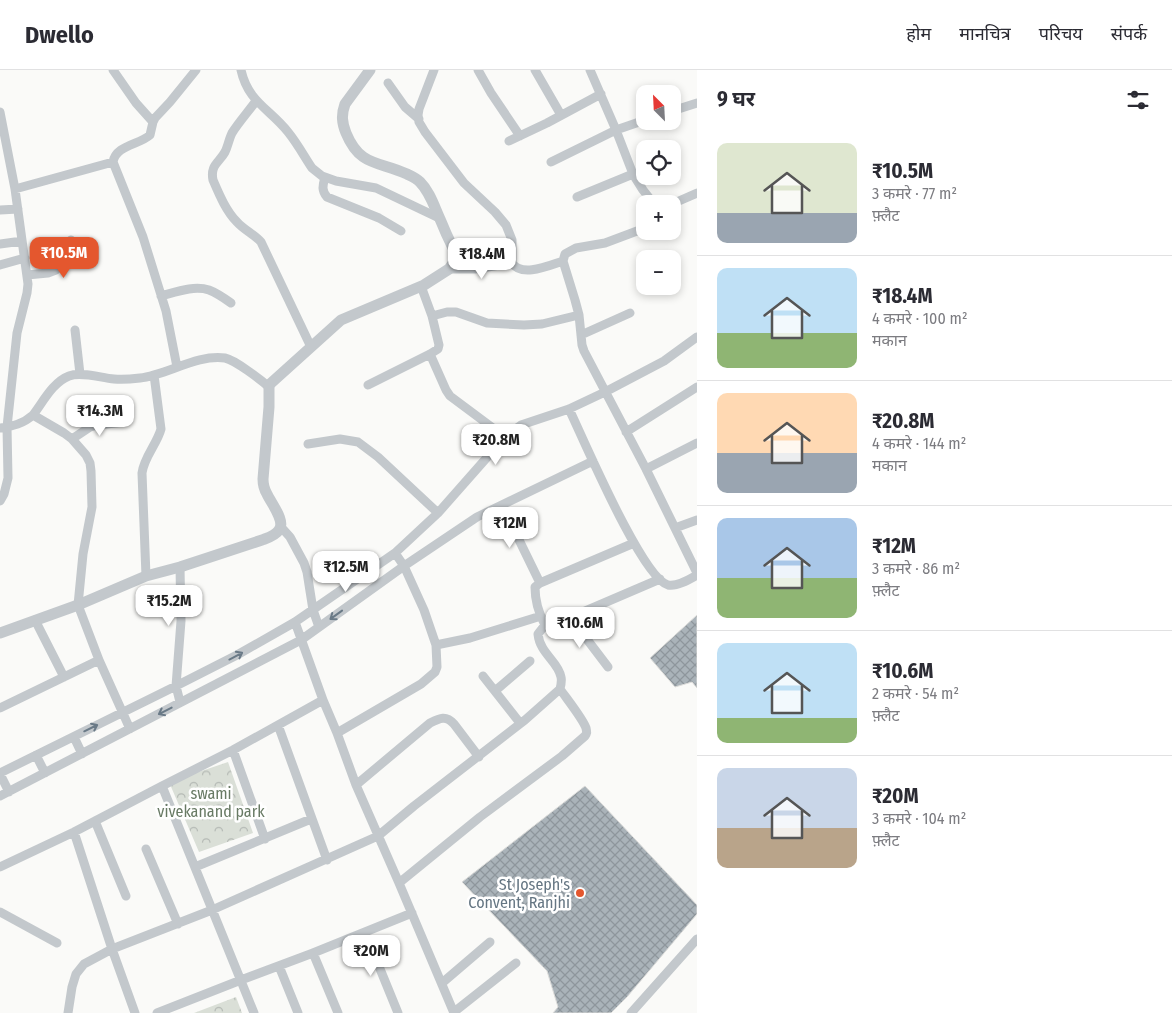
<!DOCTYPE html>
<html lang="hi">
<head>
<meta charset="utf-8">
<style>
	:root { --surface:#fff; --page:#f7f7f7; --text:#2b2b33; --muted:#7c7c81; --line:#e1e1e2; --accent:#e4572e }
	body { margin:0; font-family:"Fira Sans Condensed","Noto Sans Devanagari",sans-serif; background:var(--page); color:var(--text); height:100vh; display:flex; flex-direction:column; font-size:19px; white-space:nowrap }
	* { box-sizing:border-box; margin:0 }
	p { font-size:16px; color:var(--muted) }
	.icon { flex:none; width:28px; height:28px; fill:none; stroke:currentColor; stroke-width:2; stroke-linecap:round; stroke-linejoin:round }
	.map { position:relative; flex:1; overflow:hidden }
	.side { display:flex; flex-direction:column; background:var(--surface); width:475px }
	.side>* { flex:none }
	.needle { width:32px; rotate:336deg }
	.fabs { position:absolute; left:636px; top:15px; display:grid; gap:10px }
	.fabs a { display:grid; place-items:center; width:45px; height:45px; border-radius:10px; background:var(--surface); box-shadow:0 2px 8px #0003; font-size:25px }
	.price { position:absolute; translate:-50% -42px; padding:0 11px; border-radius:10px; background:#fff; color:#222; font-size:16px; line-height:32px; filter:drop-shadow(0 1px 2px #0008) }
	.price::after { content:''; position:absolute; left:50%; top:30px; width:15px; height:11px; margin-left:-8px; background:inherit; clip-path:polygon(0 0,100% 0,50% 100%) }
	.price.selected { background:var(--accent); color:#fff }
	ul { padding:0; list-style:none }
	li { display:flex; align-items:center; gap:15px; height:125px; padding:0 20px }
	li+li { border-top:1px solid var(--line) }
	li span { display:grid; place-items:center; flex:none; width:140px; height:100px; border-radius:10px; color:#555 }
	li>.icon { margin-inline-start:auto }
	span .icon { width:60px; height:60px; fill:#fffc; stroke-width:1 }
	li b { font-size:21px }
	h2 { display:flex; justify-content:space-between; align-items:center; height:60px; padding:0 20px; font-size:21px }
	header { display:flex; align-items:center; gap:30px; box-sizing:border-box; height:70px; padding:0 25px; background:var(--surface); border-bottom:1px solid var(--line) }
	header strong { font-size:24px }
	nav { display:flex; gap:28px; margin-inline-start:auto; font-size:18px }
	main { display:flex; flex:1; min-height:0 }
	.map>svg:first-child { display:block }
	.park { fill:url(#park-crowns) }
	.building { fill:url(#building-cross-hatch); stroke:#dcdcda }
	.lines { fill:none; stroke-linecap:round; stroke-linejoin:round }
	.minor { stroke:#c3c8cc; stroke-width:9 }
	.tertiary { stroke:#c3c8cc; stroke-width:11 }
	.oneway { stroke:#6a7a87 }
	.poi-dot { fill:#e4572e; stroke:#fff; stroke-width:2 }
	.labels { text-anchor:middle; stroke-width:5; stroke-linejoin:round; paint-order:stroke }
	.park-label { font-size:16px; fill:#687a64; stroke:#fff }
	.poi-label { font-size:16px; fill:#657683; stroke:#fff; text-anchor:end }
</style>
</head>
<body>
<header>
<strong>Dwello</strong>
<nav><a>होम</a><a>मानचित्र</a><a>परिचय</a><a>संपर्क</a></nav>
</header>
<main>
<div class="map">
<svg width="697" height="943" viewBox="0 0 697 943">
	<defs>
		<pattern id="park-crowns" width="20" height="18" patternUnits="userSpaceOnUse" patternTransform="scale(1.25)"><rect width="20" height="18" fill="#dadfd7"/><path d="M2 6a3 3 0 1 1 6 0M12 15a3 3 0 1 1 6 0" fill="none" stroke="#b4b9b4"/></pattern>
		<pattern id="building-cross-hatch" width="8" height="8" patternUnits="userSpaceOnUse" patternTransform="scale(1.25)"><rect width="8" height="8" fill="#aab3b9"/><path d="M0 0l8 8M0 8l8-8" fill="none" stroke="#8e969c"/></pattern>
	</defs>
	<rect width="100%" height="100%" fill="#fafaf8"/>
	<!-- park -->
	<path class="park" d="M228 692 253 763 199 782 169 712Z
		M236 927 242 943H194Z"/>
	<!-- building -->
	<path class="building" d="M697 545V618L692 612 675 617 650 588Z
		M585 716 697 835V844L627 927 611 943H553L558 937 547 901 462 812Z"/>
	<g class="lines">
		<!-- minor -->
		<path class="minor" d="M113 0 136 33 153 52
			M241 0C248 32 270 39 288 62 297 73 304 86 312 98L322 106 336 111 376 118 439 148
			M434 0 419 39 418 45 419 52 425 62 464 113 495 142 506 155 512 170V193C522 208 550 195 563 191
			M478 0 491 23 520 66
			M535 0 561 45
			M590 0 616 60 633 104 643 120 654 134
			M388 13 405 37 419 49
			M256 31C248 42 239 52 232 63 229 69 228 76 225 82 219 93 210 95 213 110 219 124 226 141 237 152 244 160 254 164 261 172L311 277
			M672 41 697 33
			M0 42 15 119 28 214 27 223 17 263 7 357 8 408 4 424 0 431
			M509 71 547 53 601 24
			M551 92 616 60 645 50
			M325 107C323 115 321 120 327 127L379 148 401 161
			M15 119 113 92
			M577 127 633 104
			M672 134 697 123
			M0 140 18 139
			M645 158 605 173 576 178 565 184 563 191 575 230 579 245 582 275 584 281 646 399 697 503
			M0 174 22 171
			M0 195 25 188
			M449 199H475L512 193
			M27 205 48 203 56 200 71 170
			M161 226C176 222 194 215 209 220 217 223 224 228 231 233
			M432 246 447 242H456L487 253 524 255 542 254 579 245
			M75 260 80 304
			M581 265 630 243
			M430 284 446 320 450 326 505 367
			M177 297 166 241 143 167 113 92C116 75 139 75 150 65L153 52 155 48 170 32 196 0
			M368 315 430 284 438 279 439 275 432 246 421 216
			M569 339C583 368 642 508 668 515 677 517 690 509 697 505
			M33 345 64 363 72 369 86 385 90 393 91 401 92 437 83 484 78 535 99 590 130 659
			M0 358C13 356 23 354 33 345 43 332 53 312 69 306 81 301 101 308 114 309 123 310 132 309 140 308 167 305 197 284 225 288 235 290 261 310 269 317
			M626 362 697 317
			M72 369 90 357 98 355 124 352
			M308 374 340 369 358 372 378 387 438 443
			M646 399 697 373
			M502 435 540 513
			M281 457 290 467 304 493 307 502 313 540 319 557
			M675 458 697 450
			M180 497 181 551 176 616 180 632
			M146 506 142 403C144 387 157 374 161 359L154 305
			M570 547 608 597
			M35 550 64 607
			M295 552 323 630 337 663 356 715 399 813 454 943
			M545 555C539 544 535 529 535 517L540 513 634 473
			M436 575 470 568 541 546
			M483 606 520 653
			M495 621 530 591
			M0 638 99 590
			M278 655 327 790
			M337 663 421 614 435 602 437 597 436 575 424 540 404 496 395 483
			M74 667 82 684
			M233 680 265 769
			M36 685 45 703
			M0 703 176 616 237 585 295 552 395 483 438 443 505 367 521 355 569 339 605 322 664 291 697 267
			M0 704 9 722
			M356 715 430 653C440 648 446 645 454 654L479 687
			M0 726 301 570 404 496 477 447 593 391
			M95 751 126 826
			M74 762 112 879 135 943
			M146 779 178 854
			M0 797 74 762 162 716
			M195 797 311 749
			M399 813 480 747 562 686 585 666C587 663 587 663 586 658 583 649 567 629 560 619
			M0 842 57 873
			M365 862 398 943
			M313 883 338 943
			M279 896 298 943
			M442 913 490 872
			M454 942 516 893
			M68 943 72 917 76 904 84 894 112 879 212 840 378 766 414 736 525 650 560 619C561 615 562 611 561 607 558 591 540 584 538 564L545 555H548L555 554 660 509
			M157 943 241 910 313 883 412 843
			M254 943 162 716 233 680 323 630
			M631 943 697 869"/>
		<!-- tertiary -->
		<path class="tertiary" d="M0 563 78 535 146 506 180 497 262 470C267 468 275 466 279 460 286 451 271 433 267 424 264 419 263 415 263 409L269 337V317L270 314 341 250 424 215 449 199 454 192 455 186 454 180C449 170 444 159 440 149 434 136 430 122 420 112 416 108 411 106 407 104 379 91 360 97 346 63 342 53 341 45 345 34L370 0"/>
	</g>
	<!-- one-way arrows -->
	<defs><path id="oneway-shaft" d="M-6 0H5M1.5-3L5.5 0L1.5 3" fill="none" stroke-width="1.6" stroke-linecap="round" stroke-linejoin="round" transform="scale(1.25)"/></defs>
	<g class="oneway">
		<use href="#oneway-shaft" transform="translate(336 545) rotate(144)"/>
		<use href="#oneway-shaft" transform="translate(236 586) rotate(-28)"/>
		<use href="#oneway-shaft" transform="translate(165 641) rotate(153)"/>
		<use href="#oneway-shaft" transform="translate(91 658) rotate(-26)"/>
	</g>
	<!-- markers -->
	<circle class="poi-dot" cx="580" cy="823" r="5"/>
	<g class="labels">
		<!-- park labels -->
		<g class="park-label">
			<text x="211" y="729">swami<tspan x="211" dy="18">vivekanand park</tspan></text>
		</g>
		<!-- poi labels -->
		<g class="poi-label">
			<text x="570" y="820">St Joseph's<tspan x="570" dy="18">Convent, Ranjhi</tspan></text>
		</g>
	</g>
</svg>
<div class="fabs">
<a><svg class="needle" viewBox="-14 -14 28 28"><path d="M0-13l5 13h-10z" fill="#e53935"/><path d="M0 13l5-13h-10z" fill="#7c7c81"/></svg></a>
<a><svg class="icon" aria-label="locate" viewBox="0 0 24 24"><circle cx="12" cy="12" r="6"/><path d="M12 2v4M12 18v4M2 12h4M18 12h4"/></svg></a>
<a>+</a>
<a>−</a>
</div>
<b class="price selected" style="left:64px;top:209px">₹10.5M</b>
<b class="price" style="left:482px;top:210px">₹18.4M</b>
<b class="price" style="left:100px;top:367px">₹14.3M</b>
<b class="price" style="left:496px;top:396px">₹20.8M</b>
<b class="price" style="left:510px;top:479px">₹12M</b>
<b class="price" style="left:346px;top:523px">₹12.5M</b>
<b class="price" style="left:169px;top:557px">₹15.2M</b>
<b class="price" style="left:580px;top:579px">₹10.6M</b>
<b class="price" style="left:371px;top:907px">₹20M</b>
</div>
<section class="side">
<h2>9 घर<svg class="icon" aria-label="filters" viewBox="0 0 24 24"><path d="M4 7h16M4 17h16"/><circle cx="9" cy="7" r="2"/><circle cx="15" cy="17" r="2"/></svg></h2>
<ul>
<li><span style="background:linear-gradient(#dfe7d0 70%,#9aa5b1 0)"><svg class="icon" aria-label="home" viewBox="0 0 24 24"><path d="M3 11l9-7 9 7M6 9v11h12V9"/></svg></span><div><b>₹10.5M</b><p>3 कमरे · 77 m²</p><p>फ़्लैट</p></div></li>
<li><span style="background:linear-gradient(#bfe0f5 65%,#8fb573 0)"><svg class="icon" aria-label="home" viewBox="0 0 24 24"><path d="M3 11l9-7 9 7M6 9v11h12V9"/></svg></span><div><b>₹18.4M</b><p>4 कमरे · 100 m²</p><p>मकान</p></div></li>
<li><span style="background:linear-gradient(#ffd9b3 60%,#9aa5b1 0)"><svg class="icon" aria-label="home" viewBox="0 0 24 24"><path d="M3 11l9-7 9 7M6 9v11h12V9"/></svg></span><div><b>₹20.8M</b><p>4 कमरे · 144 m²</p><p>मकान</p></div></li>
<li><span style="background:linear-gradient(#a9c7e8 60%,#8fb573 0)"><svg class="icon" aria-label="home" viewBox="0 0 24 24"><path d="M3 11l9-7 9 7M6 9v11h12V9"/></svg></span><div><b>₹12M</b><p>3 कमरे · 86 m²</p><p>फ़्लैट</p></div></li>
<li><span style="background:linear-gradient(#bfe0f5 75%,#8fb573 0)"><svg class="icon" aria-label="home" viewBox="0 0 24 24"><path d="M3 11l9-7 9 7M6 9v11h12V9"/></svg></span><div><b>₹10.6M</b><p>2 कमरे · 54 m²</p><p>फ़्लैट</p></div></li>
<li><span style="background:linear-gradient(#c9d6e8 60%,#b9a48a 0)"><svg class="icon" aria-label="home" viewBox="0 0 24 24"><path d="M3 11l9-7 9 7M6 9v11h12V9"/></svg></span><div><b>₹20M</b><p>3 कमरे · 104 m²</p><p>फ़्लैट</p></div></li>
</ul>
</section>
</main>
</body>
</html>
